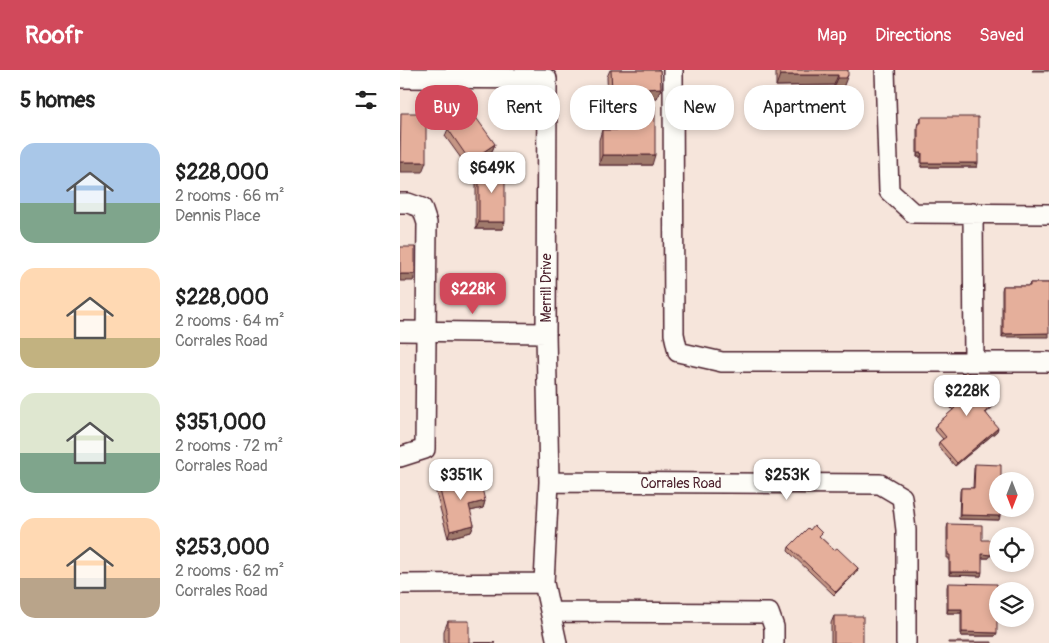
<!DOCTYPE html>
<html lang="en">
<head>
<meta charset="utf-8">
<style>
	:root { --surface:#fff; --page:#f6f6f6; --text:#222; --muted:#767676; --accent:#d1495b }
	body { margin:0; font-family:Pangolin,sans-serif; background:var(--page); color:var(--text); height:100vh; display:flex; flex-direction:column; font-size:19px; white-space:nowrap }
	* { box-sizing:border-box; margin:0 }
	p { font-size:16px; color:var(--muted) }
	.icon { flex:none; width:28px; height:28px; fill:none; stroke:currentColor; stroke-width:2; stroke-linecap:round; stroke-linejoin:round }
	.map { position:relative; flex:1; overflow:hidden }
	.details { display:flex; flex-direction:column; background:var(--surface); width:400px }
	.details>* { flex:none }
	.banner { position:absolute; left:15px; top:15px; width:475px; height:45px; display:flex; gap:10px }
	.needle { width:32px; rotate:180deg }
	.fabs { position:absolute; left:589px; top:402px; display:grid; gap:10px }
	.fabs a { display:grid; place-items:center; width:45px; height:45px; border-radius:50%; background:var(--surface); box-shadow:0 2px 8px #0003; font-size:25px }
	.price { position:absolute; translate:-50% -42px; padding:0 11px; border-radius:10px; background:#fff; color:#222; font-size:16px; line-height:32px; filter:drop-shadow(0 1px 2px #0008) }
	.price::after { content:''; position:absolute; left:50%; top:30px; width:15px; height:11px; margin-left:-8px; background:inherit; clip-path:polygon(0 0,100% 0,50% 100%) }
	.price.current { background:var(--accent); color:#fff }
	ul { padding:0; list-style:none }
	li { display:flex; align-items:center; gap:15px; height:125px; padding:0 20px }
	li span { display:grid; place-items:center; flex:none; width:140px; height:100px; border-radius:15px; color:#555 }
	li>.icon { margin-inline-start:auto }
	span .icon { width:60px; height:60px; fill:#fffc; stroke-width:1 }
	li b { font-size:21px }
	h2 { display:flex; justify-content:space-between; align-items:center; height:60px; padding:0 20px; font-size:21px }
	.tag { padding:0 18px; border-radius:20px; background:var(--surface); box-shadow:0 2px 8px #0003; font-size:18px; line-height:45px }
	.tag.current { background:var(--accent); color:#fff }
	header { display:flex; align-items:center; gap:30px; box-sizing:border-box; height:70px; padding:0 25px; background:var(--accent); color:#fff }
	header strong { font-size:24px }
	nav { display:flex; gap:28px; margin-inline-start:auto; font-size:18px }
	main { display:flex; flex:1; min-height:0 }
	.map>svg:first-child { display:block }
	.lines { fill:none; stroke-linecap:round; stroke-linejoin:round }
	.minor-casing { stroke:#4a1f2b; stroke-width:22 }
	.minor { stroke:#fdfcf7; stroke-width:19 }
	.wall { fill:#c59685; stroke:#4a1f2b }
	.shaded-wall { fill:#a07a6c; stroke:#4a1f2b }
	.building { fill:#e5af9b; stroke:#4a1f2b }
	.labels { text-anchor:middle; stroke-width:4; stroke-linejoin:round; paint-order:stroke }
	.street-label { font-size:14px; fill:#4a1f2b; stroke:#fdfcf7 }
</style>
</head>
<body>
<header>
<strong>Roofr</strong>
<nav><a>Map</a><a>Directions</a><a>Saved</a></nav>
</header>
<main>
<section class="details">
<h2>5 homes<svg class="icon" aria-label="filters" viewBox="0 0 24 24"><path d="M4 7h16M4 17h16"/><circle cx="9" cy="7" r="2"/><circle cx="15" cy="17" r="2"/></svg></h2>
<ul>
<li><span style="background:linear-gradient(#a9c7e8 60%,#7fa58c 0)"><svg class="icon" aria-label="home" viewBox="0 0 24 24"><path d="M3 11l9-7 9 7M6 9v11h12V9"/></svg></span><div><b>$228,000</b><p>2 rooms · 66 m²</p><p>Dennis Place</p></div></li>
<li><span style="background:linear-gradient(#ffd9b3 70%,#c2b280 0)"><svg class="icon" aria-label="home" viewBox="0 0 24 24"><path d="M3 11l9-7 9 7M6 9v11h12V9"/></svg></span><div><b>$228,000</b><p>2 rooms · 64 m²</p><p>Corrales Road</p></div></li>
<li><span style="background:linear-gradient(#dfe7d0 60%,#7fa58c 0)"><svg class="icon" aria-label="home" viewBox="0 0 24 24"><path d="M3 11l9-7 9 7M6 9v11h12V9"/></svg></span><div><b>$351,000</b><p>2 rooms · 72 m²</p><p>Corrales Road</p></div></li>
<li><span style="background:linear-gradient(#ffd9b3 60%,#b9a48a 0)"><svg class="icon" aria-label="home" viewBox="0 0 24 24"><path d="M3 11l9-7 9 7M6 9v11h12V9"/></svg></span><div><b>$253,000</b><p>2 rooms · 62 m²</p><p>Corrales Road</p></div></li>
</ul>
</section>
<div class="map">
<svg width="649" height="573" viewBox="0 0 649 573">
	<rect width="100%" height="100%" fill="#f6e5db"/>
	<filter id="ink" filterUnits="userSpaceOnUse"><feTurbulence type="fractalNoise" baseFrequency=".02" numOctaves="2"/><feDisplacementMap in="SourceGraphic" scale="10" xChannelSelector="R" yChannelSelector="G"/><feConvolveMatrix kernelMatrix="1 2 1 2 8 2 1 2 1" color-interpolation-filters="sRGB"/></filter>
	<g filter="url(#ink)">
		<g class="lines">
			<!-- minor casing -->
			<g class="minor-casing">
				<path id="minor" d="M273 0 274 264 278 282 322 292H649
					M485 0 489 121 513 143 649 144
					M0 8 147 9 146 263 149 412 144 513 157 573
					M0 133H8L22 138 27 153 25 379 0 387
					M573 143 574 292
					M0 261 146 263
					M149 412 480 414 502 427 506 460V573
					M0 514 144 513
					M151 542 369 543 374 557V573"/>
			</g>
			<!-- minor -->
			<use href="#minor" class="minor"/>
		</g>
		<!-- wall -->
		<path class="wall" d="M210 0H260L261 18 257 28 208 31 207 7Z
			M376 0H448L444 15 442 18H434V15L376 16Z
			M217 36 252 95H199V70L202 60H213V47Z
			M521 47 577 97H521V87H517V57L518 53H520Z
			M48 59 95 74 92 81 68 98 45 66Z
			M79 96 102 159H76V104Z
			M630 213H649L602 267V220L603 216H629Z
			M556 310 581 318 596 327 593 330 595 333 594 336 586 343 597 361 555 396 538 376 539 372 543 369 534 359 536 355 553 340 543 330 545 326 556 315 555 314Z
			M575 394 599 450 559 449 560 421 561 418H573L574 398Z
			M39 416 85 431 83 438 70 441 74 455 71 462 48 468 36 423Z
			M548 454 589 488H582L581 506 549 505V488H547V458Z
			M410 460 420 467 434 480 458 498 457 502 434 525 388 481 389 477Z
			M548 513 597 563 595 566H561V543H547V517Z
			M434 546 463 573H431V553Z
			M48 551 69 573H95H44V561Z"/>
		<!-- shaded-wall -->
		<path class="shaded-wall" d="M633 0H649V1H632Z
			M380 5H438L434 15 376 16Z
			M448 5 444 15 442 18H434L438 8Z
			M261 18 257 28 208 31 212 21Z
			M95 74 92 81 68 98 70 91Z
			M518 83H522L521 87H517Z
			M202 85H255L252 95H199Z
			M0 92H26L22 102H0Z
			M522 93H578L577 97H521Z
			M79 152H105L102 159H76Z
			M0 204H15L13 211H0Z
			M649 263V267H602L603 264Z
			M597 323 596 327 590 332 592 328Z
			M595 333 594 336 583 345 585 342Z
			M598 358 597 361 555 396 557 393Z
			M85 431 83 438 66 442 69 435Z
			M560 445 600 446 599 450 559 449Z
			M74 455 71 462 48 468 50 461Z
			M582 484 591 485 589 488H581Z
			M458 498 457 502 434 525 436 522Z
			M550 502H582L581 506 549 505Z
			M548 539H562L561 543H547Z
			M562 562 597 563 595 566H561Z"/>
		<!-- building -->
		<path class="building" d="M211 0H260L261 18 212 21Z
			M380 0H448V5L446 8H438V5H380Z
			M217 36H255V85H202V60H217Z
			M72 42 95 74 70 91 48 59Z
			M1 43H26V92H0Z
			M521 47H578V93H522V83H518V53H521Z
			M79 96H105V152H79Z
			M0 177H15V204H0Z
			M630 213H649V263L603 264V216H630Z
			M566 301 581 318 588 313 597 323 592 328 595 333 585 342 598 358 557 393 539 372 546 367 536 355 555 338 545 326 558 312 556 310Z
			M575 394 601 395V411H598V439H601L600 446 560 445 561 418H574Z
			M79 406 85 431 69 435 74 455 50 461 39 416Z
			M548 454 582 455V470H591V485L582 484V502H550V485H548Z
			M414 455 422 463 419 466 434 480 437 478 458 498 436 522 389 477 408 458 410 460Z
			M548 513 597 514V563L562 562V539H548Z
			M434 546H463V573H434Z
			M48 551H69V573H95H48Z
			M548 572H592V573H548Z"/>
	</g>
	<g class="labels">
		<!-- street labels -->
		<g class="street-label">
			<text transform="translate(146 218) rotate(-90)" y="5">Merrill Drive</text>
			<text x="281" y="418">Corrales Road</text>
		</g>
	</g>
</svg>
<div class="fabs">
<a><svg class="needle" viewBox="-14 -14 28 28"><path d="M0-13l5 13h-10z" fill="#e53935"/><path d="M0 13l5-13h-10z" fill="#767676"/></svg></a>
<a><svg class="icon" aria-label="locate" viewBox="0 0 24 24"><circle cx="12" cy="12" r="6"/><path d="M12 2v4M12 18v4M2 12h4M18 12h4"/></svg></a>
<a><svg class="icon" aria-label="layers" viewBox="0 0 24 24"><path d="M12 4l9 5-9 5-9-5zM3 14l9 5 9-5"/></svg></a>
</div>
<b class="price" style="left:92px;top:124px">$649K</b>
<b class="price current" style="left:73px;top:245px">$228K</b>
<b class="price" style="left:567px;top:347px">$228K</b>
<b class="price" style="left:61px;top:431px">$351K</b>
<b class="price" style="left:387px;top:431px">$253K</b>
<div class="banner">
<a class="tag current">Buy</a>
<a class="tag">Rent</a>
<a class="tag">Filters</a>
<a class="tag">New</a>
<a class="tag">Apartment</a>
</div>
</div>
</main>
</body>
</html>
